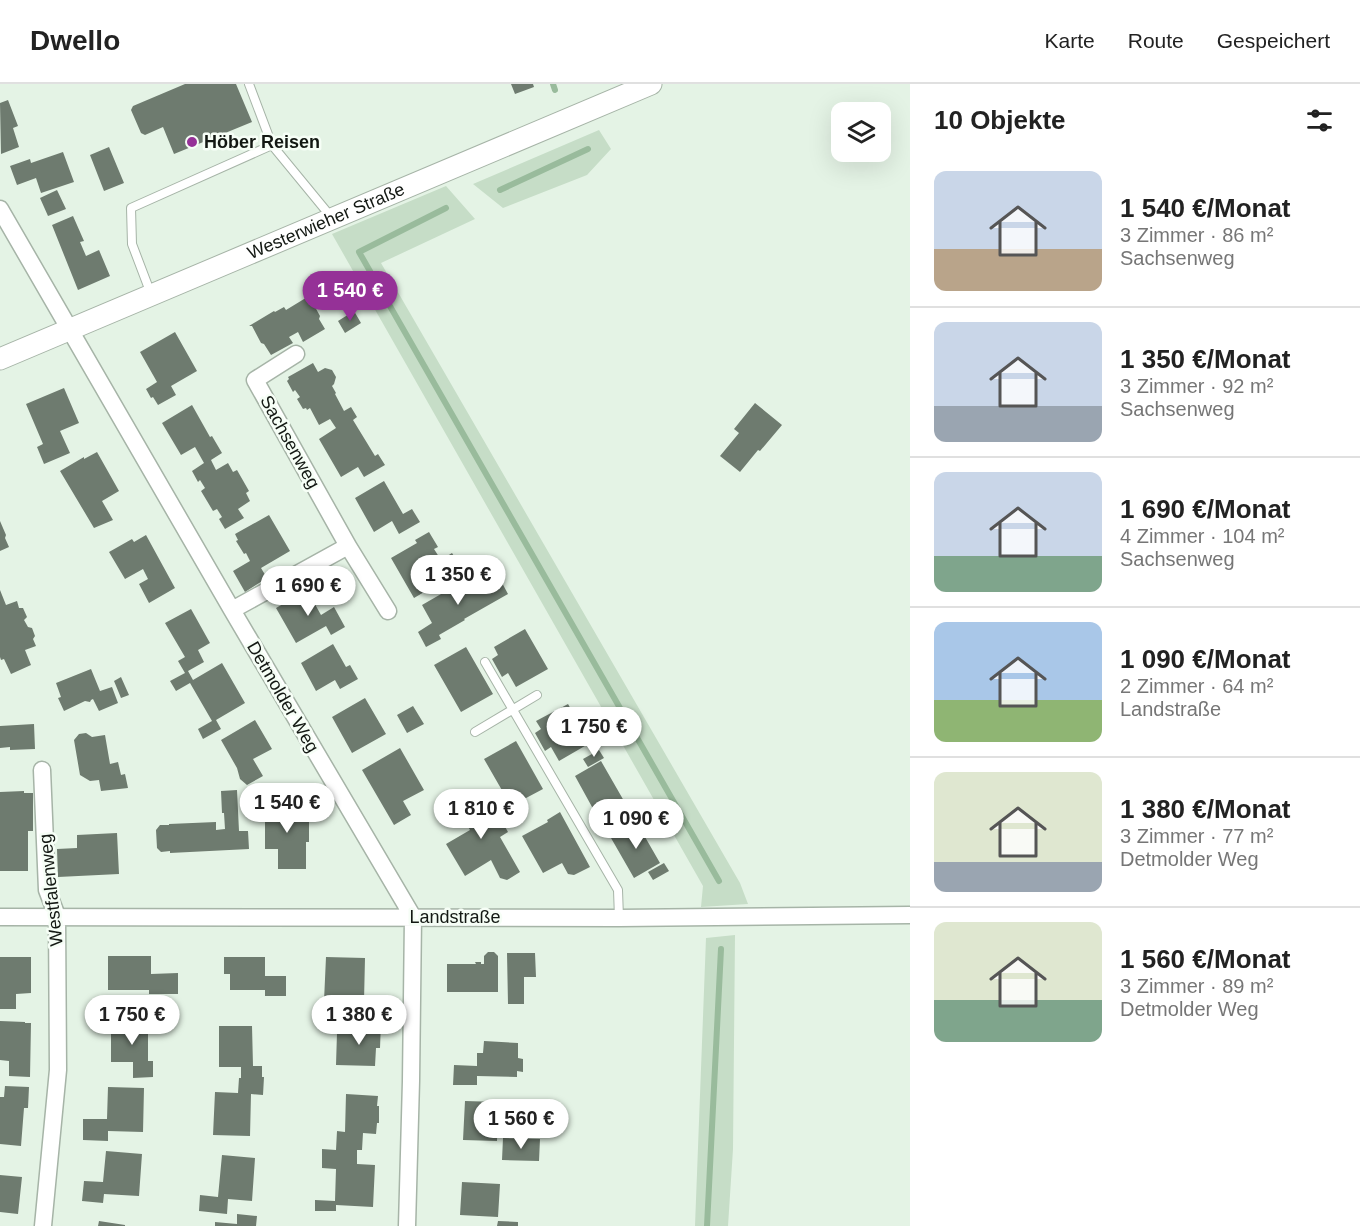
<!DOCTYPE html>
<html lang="de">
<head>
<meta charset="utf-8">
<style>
	:root { --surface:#fff; --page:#f6f6f6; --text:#222; --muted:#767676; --line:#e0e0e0; --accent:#953197 }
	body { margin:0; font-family:Helvetica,sans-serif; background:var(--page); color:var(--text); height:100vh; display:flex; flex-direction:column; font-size:22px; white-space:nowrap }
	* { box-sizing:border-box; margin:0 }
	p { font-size:20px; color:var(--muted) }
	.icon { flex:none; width:33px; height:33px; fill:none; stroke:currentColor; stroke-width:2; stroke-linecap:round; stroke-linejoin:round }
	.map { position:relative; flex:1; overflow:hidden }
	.drawer { display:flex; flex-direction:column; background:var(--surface); width:450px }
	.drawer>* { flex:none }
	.buttons { position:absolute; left:831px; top:18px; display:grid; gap:12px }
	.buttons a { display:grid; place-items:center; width:60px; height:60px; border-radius:12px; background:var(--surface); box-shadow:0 6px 24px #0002; font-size:30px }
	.price { position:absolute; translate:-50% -51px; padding:0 14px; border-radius:21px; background:#fff; color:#222; font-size:20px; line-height:39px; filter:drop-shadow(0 2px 3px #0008) }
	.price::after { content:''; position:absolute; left:50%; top:36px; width:18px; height:14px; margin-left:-9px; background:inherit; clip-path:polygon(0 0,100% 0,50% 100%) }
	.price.on { background:var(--accent); color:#fff }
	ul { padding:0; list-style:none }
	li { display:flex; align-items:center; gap:18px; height:150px; padding:0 24px }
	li+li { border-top:2px solid var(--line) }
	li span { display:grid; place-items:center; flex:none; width:168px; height:120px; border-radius:12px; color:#555 }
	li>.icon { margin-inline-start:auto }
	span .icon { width:72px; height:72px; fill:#fffc; stroke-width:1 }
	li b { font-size:26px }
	h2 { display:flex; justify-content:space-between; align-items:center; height:72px; padding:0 24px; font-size:26px }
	header { display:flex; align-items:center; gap:36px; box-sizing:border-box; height:84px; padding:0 30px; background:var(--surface); border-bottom:2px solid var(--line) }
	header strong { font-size:28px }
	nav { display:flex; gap:33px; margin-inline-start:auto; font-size:21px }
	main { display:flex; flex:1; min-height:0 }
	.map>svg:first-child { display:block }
	.green { fill:#c6ddc7 }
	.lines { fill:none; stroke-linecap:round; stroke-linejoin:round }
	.stream { stroke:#99bb9c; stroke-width:6 }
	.building { fill:#6e7b6f }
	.service-casing { stroke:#a6b4a7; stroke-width:10 }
	.minor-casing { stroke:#a6b4a7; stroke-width:19 }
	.tertiary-casing { stroke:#a6b4a7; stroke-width:23 }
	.service { stroke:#fff; stroke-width:8 }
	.minor { stroke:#fff; stroke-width:16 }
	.tertiary { stroke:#fff; stroke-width:21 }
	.poi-dot { fill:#953197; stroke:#f6fef6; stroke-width:2 }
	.labels { text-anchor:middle; stroke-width:5; stroke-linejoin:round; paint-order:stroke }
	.poi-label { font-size:18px; font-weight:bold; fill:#131813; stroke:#f6fef6; text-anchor:start }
	.street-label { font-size:18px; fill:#131813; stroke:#f6fef6 }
</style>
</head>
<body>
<header>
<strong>Dwello</strong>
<nav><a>Karte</a><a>Route</a><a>Gespeichert</a></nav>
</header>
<main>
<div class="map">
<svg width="910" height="1142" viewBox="0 0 910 1142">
	<rect width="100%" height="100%" fill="#e4f3e5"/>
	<!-- green -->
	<path class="green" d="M599 46 611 65 587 91 503 124 473 100Z
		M446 102 475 135 381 179 740 799 748 820 701 823 703 802 332 150Z
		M735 851 733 1065 728 1142H695L706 854Z"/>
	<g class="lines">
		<!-- stream -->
		<path class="stream" d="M553 0 555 6
			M500 106 588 65
			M446 124 359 168 719 797
			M707 1142 721 865"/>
	</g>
	<!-- building -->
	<path class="building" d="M185 0H236L252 38 174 70 163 43 145 51 141 49 131 26 133 22Z
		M511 0H533L534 3 515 10Z
		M8 16 18 42 13 44 19 63 1 70 0 19Z
		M109 63 124 99 104 107 90 71Z
		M63 68 74 98 41 109 36 94 17 101 10 82 30 75 31 79Z
		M57 106 66 125 48 132 40 114Z
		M73 132 84 157 80 158 86 172 99 166 110 192 78 206 52 141Z
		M309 212 320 232 319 235 325 245 303 258 298 248 289 253 293 259 271 271 264 260 261 259 252 242H249L274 227 275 228 284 223 286 226Z
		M354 227 361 239 345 249 338 237Z
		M175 248 197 287 171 302 176 311 158 321 153 313 151 314 146 305 157 298 140 268Z
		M313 279 318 288 325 284 332 286 336 293 334 300 332 302 336 309 335 310 344 327 351 323 357 333 353 336 375 372 378 370 385 381 364 393 358 383 341 393 319 355 336 344 330 335 319 341 310 324 307 326 306 324 303 325 297 315 300 313 295 306 293 308 287 297 289 295 288 293Z
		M64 304 79 339 60 347 70 369 44 380 37 363 43 360 26 320Z
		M755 319 782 341 760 367 758 366 740 388 720 372 739 349 734 345Z
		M192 321 210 353 212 352 222 369 211 376 216 386 228 379 233 388 237 386 249 407 246 409 250 417 238 425 244 434 225 445 219 435 222 433 217 425 213 427 201 407 205 404 200 396 198 398 192 387 204 379 195 363 181 371 162 339Z
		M97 368 119 407 102 417 113 436 94 444 60 387 84 373V375Z
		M384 397 403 430 412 425 420 438 399 450 392 437 374 448 355 414Z
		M269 431 290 467 261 484 267 494 245 508 233 487 250 477 246 469 244 470 236 457 238 456 235 450Z
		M0 437 6 451 5 454 9 463 0 467Z
		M429 448 438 463 434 465 441 476 452 469 457 477 430 492 436 501 414 514 391 474 417 459 415 456Z
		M146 451 175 504 149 519 139 500 148 495 143 485 125 495 109 468 132 455 134 458Z
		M473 489 483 507 501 497 508 510 464 535 465 536 439 551 441 555 426 563 418 548 432 539 422 521 448 506 447 504Z
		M0 506 6 521 17 517 19 524H23L27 533 24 536 28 543 32 544 35 552 33 555 36 562 25 566 31 581 11 590 4 575 1 576 0 573Z
		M307 506 321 531 334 523 345 543 331 551 326 542 296 559 276 524Z
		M191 525 210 559 198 566 204 578 188 587 193 596 222 579 245 619 216 636 221 645 203 655 198 645 212 637 190 599 176 607 170 597 185 589 178 577 185 573 165 539Z
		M525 545 548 585 516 603 508 589 502 593 492 575 498 571 494 563Z
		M333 560 346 583 350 581 358 595 340 605 335 596 316 607 301 579Z
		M466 563 493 610 461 628 434 581Z
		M91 585 100 607 112 603 118 619 99 627 93 615 91 616 90 618 85 617 64 627 58 614 61 613 56 599Z
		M121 593 129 611 121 614 114 597Z
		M365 614 386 650 352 669 332 633Z
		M568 620 590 659 559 677 551 663 545 667 535 649 541 645 536 637Z
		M413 622 424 640 407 649 397 631Z
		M255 636 272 665 253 675 263 692 247 701 240 695 237 684 221 656Z
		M34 640 35 665 10 666V663L0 664V642Z
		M86 649 92 653 105 651 110 680 118 678 121 691 125 690 128 704 101 707 99 696 90 697 80 691 74 656 79 650Z
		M516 657 543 705 511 722 484 675Z
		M400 664 424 706 403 717 411 731 394 741 362 686Z
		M599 666 604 674 588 683 583 675Z
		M601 677 624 717 597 732 575 692Z
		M237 706 239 747H248L249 765 170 769V767L161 768 157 764 156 746 160 741H169V740L216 738V746L225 745 224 729H222L221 707Z
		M24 707V709H33V747H28V787H0V708Z
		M473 707 490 734 498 730 508 748 500 753 520 788 507 796 500 794 491 776 465 792 446 760 470 746 459 728 455 730 451 722 455 720 454 718Z
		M278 715H286L288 717V720H302V736H309V758H306V785H278V765H265V722L275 723V717Z
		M630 719 639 735 623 744 614 728Z
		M560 728 590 783 574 791 568 790 562 779 543 789 522 752 548 738 547 736Z
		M637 739 660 779 634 794 611 754Z
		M117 749 119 790 58 793 57 765 77 764V751Z
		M664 779 669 787 653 796 648 788Z
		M488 868H494L498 872V908H447V880H476L475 878H481V880H484V872Z
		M507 869H535L536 893H524V920H508Z
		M108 872H151V890L178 889V910H149V906H108Z
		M0 873H31V909L16 910V925H0Z
		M224 873H265V892H286V912H265V906H230V890H224Z
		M326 873 365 874 364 917 382 918 381 929 362 928 363 918 324 917Z
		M0 937 25 938V939H31L30 993 9 992V977L0 976Z
		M111 937H148V977H153V993L133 994V978H111Z
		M361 937 381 938 380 964H376L375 982 336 981 337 949 360 950Z
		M219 942H252L253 982H262V993H264L263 1011 251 1010 250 1052 213 1051 215 1008 238 1009 239 994H241V983H219Z
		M484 957 518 959V974L523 975V988L517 987V993L477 992V1001H453L454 981 477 982V969H483Z
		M5 1002 29 1003 28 1024H24L21 1062 0 1060V1013H4Z
		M108 1003 144 1004 143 1048 108 1047V1057L83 1056V1035H107Z
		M346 1010 378 1012 377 1022H379V1039H377L376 1050 363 1049 362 1066H357V1080L375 1081 373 1123 336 1121V1127H315V1116L335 1117 336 1085 322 1084V1065L336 1066 337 1047 345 1048Z
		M465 1017 498 1018 497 1057 463 1056Z
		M503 1054 540 1055 539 1077 502 1076Z
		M106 1067 142 1070 139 1112 104 1110 103 1119 82 1117 84 1097 103 1098Z
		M222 1071 255 1074 252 1117 228 1115 227 1130 199 1127 200 1111 218 1113Z
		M0 1091 22 1093 18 1130 0 1128Z
		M462 1098 500 1100 498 1133 460 1131Z
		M237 1130 257 1132 256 1142H215V1138L237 1140Z
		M99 1137 125 1141V1142H98Z
		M498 1137 518 1138V1142H497Z"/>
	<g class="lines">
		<!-- service casing -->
		<g class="service-casing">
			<path id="service" d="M249 0 272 61
				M151 210 132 160 131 124 272 61 332 134
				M485 578 618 806 619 834
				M475 648 537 611"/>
		</g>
		<!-- minor casing -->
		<g class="minor-casing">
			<path id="minor" d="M0 125 232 526 413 833 411 997 407 1142
				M296 270 255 296 348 462
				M232 526 348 462 388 527
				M42 686 47 806 57 832 58 986 43 1142
				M0 833 619 834 910 831"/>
		</g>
		<!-- tertiary casing -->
		<g class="tertiary-casing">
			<g id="tertiary">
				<path id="s1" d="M0 275C218 184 434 90 651 0"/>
			</g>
		</g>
		<!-- service -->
		<use href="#service" class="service"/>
		<!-- minor -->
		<use href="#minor" class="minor"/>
		<!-- tertiary -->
		<use href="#tertiary" class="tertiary"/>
	</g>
	<!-- markers -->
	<circle class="poi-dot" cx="192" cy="58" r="6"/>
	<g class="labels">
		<!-- poi labels -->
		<g class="poi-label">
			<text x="204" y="64">Höber Reisen</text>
		</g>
		<!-- street labels -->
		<g class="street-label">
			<text dy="6" stroke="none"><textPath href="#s1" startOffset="354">Westerwieher Straße</textPath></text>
			<text transform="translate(290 358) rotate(61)" y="6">Sachsenweg</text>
			<text transform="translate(283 613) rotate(60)" y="6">Detmolder Weg</text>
			<text transform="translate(51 806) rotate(-96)" y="6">Westfalenweg</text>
			<text x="455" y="839">Landstraße</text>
		</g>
	</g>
</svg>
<div class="buttons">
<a><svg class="icon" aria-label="layers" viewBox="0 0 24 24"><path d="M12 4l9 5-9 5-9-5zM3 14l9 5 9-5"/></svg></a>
</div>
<b class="price on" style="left:350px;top:238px">1 540 €</b>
<b class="price" style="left:458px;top:522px">1 350 €</b>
<b class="price" style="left:308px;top:533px">1 690 €</b>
<b class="price" style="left:594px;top:674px">1 750 €</b>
<b class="price" style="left:287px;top:750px">1 540 €</b>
<b class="price" style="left:481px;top:756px">1 810 €</b>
<b class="price" style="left:636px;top:766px">1 090 €</b>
<b class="price" style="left:132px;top:962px">1 750 €</b>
<b class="price" style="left:359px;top:962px">1 380 €</b>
<b class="price" style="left:521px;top:1066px">1 560 €</b>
</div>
<section class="drawer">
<h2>10 Objekte<svg class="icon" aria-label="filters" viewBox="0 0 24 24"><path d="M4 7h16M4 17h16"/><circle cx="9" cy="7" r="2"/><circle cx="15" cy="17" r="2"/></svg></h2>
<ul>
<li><span style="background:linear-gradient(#c9d6e8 65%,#b9a48a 0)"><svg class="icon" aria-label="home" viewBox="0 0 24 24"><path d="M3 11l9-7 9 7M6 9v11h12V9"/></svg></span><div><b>1 540 €/Monat</b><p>3 Zimmer · 86 m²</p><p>Sachsenweg</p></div></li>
<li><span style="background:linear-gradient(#c9d6e8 70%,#9aa5b1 0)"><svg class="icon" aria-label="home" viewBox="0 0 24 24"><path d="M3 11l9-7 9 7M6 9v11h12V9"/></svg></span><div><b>1 350 €/Monat</b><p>3 Zimmer · 92 m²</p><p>Sachsenweg</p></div></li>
<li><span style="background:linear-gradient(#c9d6e8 70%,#7fa58c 0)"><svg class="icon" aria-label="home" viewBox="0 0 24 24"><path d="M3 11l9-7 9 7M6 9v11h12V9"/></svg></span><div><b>1 690 €/Monat</b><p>4 Zimmer · 104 m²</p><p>Sachsenweg</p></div></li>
<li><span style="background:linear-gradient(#a9c7e8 65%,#8fb573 0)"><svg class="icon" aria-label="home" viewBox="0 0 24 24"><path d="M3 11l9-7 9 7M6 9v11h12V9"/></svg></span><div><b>1 090 €/Monat</b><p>2 Zimmer · 64 m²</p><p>Landstraße</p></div></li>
<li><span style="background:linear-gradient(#dfe7d0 75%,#9aa5b1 0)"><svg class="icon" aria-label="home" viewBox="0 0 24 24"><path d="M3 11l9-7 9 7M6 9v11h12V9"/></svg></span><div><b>1 380 €/Monat</b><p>3 Zimmer · 77 m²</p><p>Detmolder Weg</p></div></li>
<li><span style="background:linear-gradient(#dfe7d0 65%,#7fa58c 0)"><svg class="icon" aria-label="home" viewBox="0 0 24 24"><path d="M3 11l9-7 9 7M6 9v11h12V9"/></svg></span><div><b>1 560 €/Monat</b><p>3 Zimmer · 89 m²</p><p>Detmolder Weg</p></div></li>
</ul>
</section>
</main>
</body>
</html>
